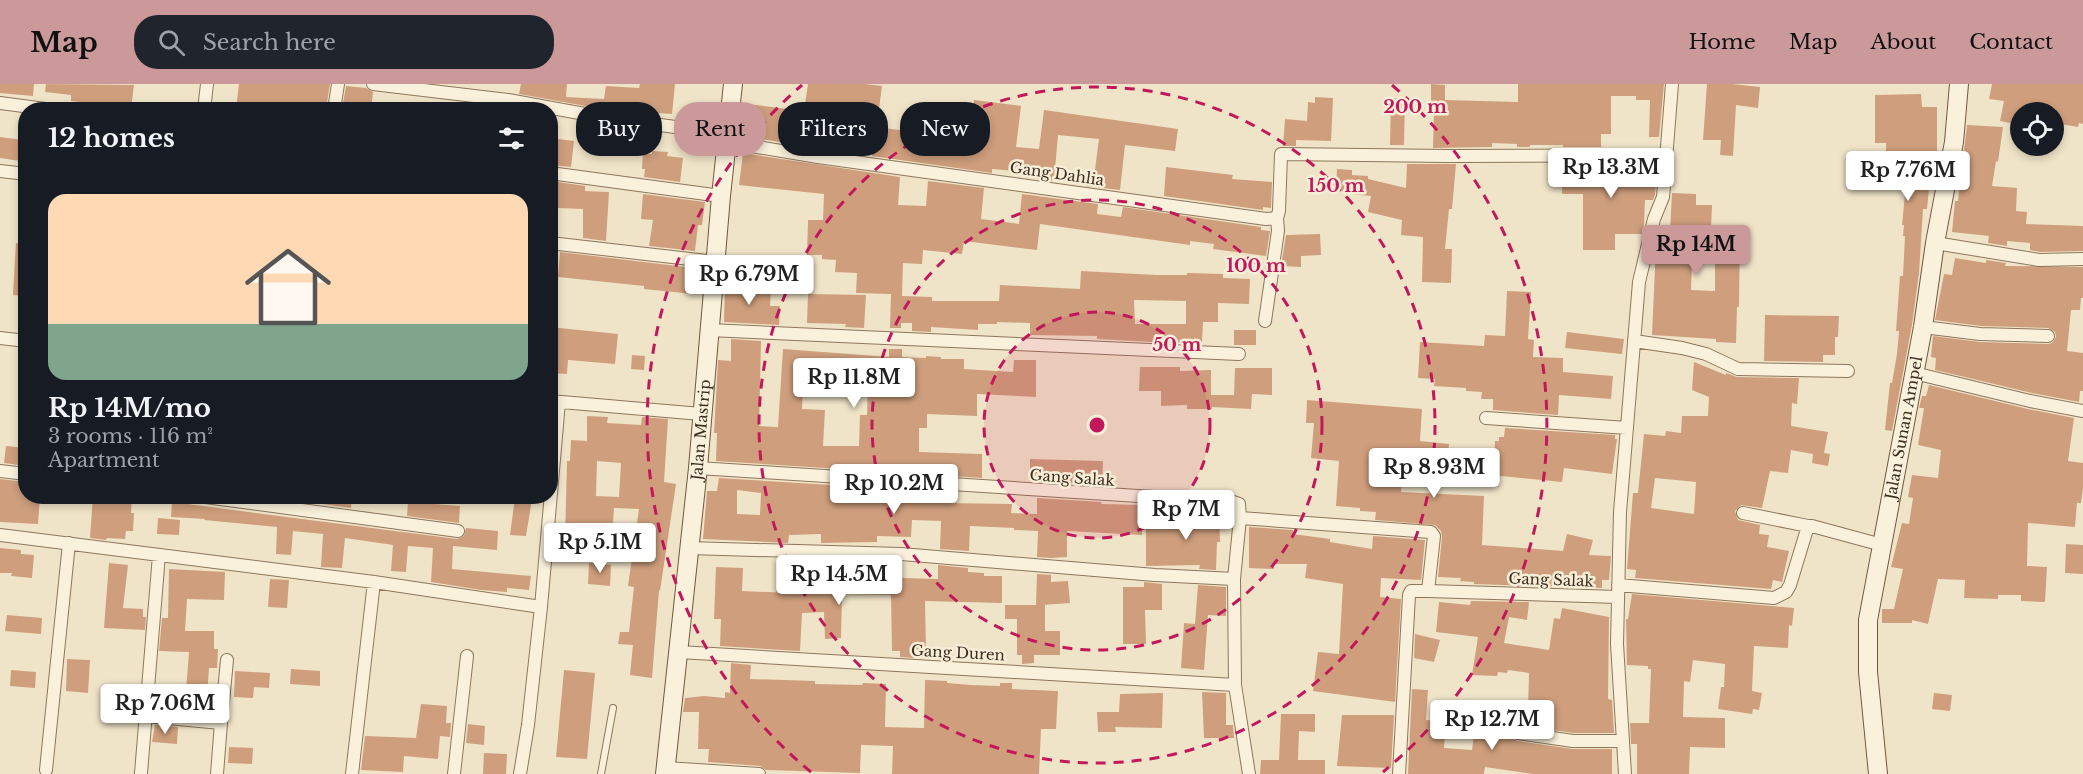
<!DOCTYPE html>
<html lang="en">
<head>
<meta charset="utf-8">
<style>
	:root { --surface:#171b24; --page:#20242c; --text:#f1f3f6; --muted:#9ea1a6; --line:#363941; --accent:#cc999b }
	body { margin:0; font-family:"Libre Baskerville",serif; background:var(--page); color:var(--text); height:100vh; display:flex; flex-direction:column; font-size:22px; white-space:nowrap }
	* { box-sizing:border-box; margin:0 }
	p { font-size:20px; color:var(--muted) }
	.icon { flex:none; width:33px; height:33px; fill:none; stroke:currentColor; stroke-width:2; stroke-linecap:round; stroke-linejoin:round }
	.map { position:relative; flex:1; overflow:hidden }
	.side { position:absolute; left:18px; top:18px; width:540px; height:402px; display:flex; flex-direction:column; background:var(--surface); border-radius:24px; box-shadow:0 3px 9px #0003 }
	.side>* { flex:none }
	.top-card { position:absolute; left:576px; top:18px; width:570px; height:54px; display:flex; gap:12px }
	.tools { position:absolute; left:2010px; top:18px; display:grid; gap:12px }
	.tools a { display:grid; place-items:center; width:54px; height:54px; border-radius:50%; background:var(--surface); box-shadow:0 3px 9px #0003; font-size:30px }
	.price { position:absolute; translate:-50% -51px; padding:0 14px; border-radius:6px; background:#fff; color:#222; font-size:20px; line-height:39px; filter:drop-shadow(0 2px 3px #0008) }
	.price::after { content:''; position:absolute; left:50%; top:36px; width:18px; height:14px; margin-left:-9px; background:inherit; clip-path:polygon(0 0,100% 0,50% 100%) }
	.price.on { background:var(--accent); color:#111 }
	ul { padding:0; list-style:none }
	li { display:grid; align-content:center; gap:12px; height:318px; padding:0 30px }
	li+li { border-top:2px solid var(--line) }
	li span { display:grid; place-items:center; height:186px; border-radius:18px; color:#555 }
	li>.icon { margin-inline-start:auto }
	span .icon { width:108px; height:108px; fill:#fffc; stroke-width:1 }
	li b { font-size:26px }
	h2 { display:flex; justify-content:space-between; align-items:center; height:72px; padding:0 30px; font-size:26px }
	.tag { padding:0 21px; border-radius:24px; background:var(--surface); box-shadow:0 3px 9px #0003; font-size:21px; line-height:54px }
	.tag.on { background:var(--accent); color:#111 }
	header { display:flex; align-items:center; gap:36px; box-sizing:border-box; height:84px; padding:0 30px; background:var(--accent); color:#111 }
	header strong { font-size:28px }
	nav { display:flex; gap:33px; margin-inline-start:auto; font-size:21px }
	.search { width:420px; height:54px; background:var(--page); display:flex; align-items:center; gap:15px; box-sizing:border-box; padding:0 21px; border-radius:24px; color:var(--muted); font-size:22px }
	.map>svg:first-child { display:block }
	.building { fill:#cf9f7d; fill-rule:evenodd }
	.lines { fill:none; stroke-linecap:round; stroke-linejoin:round }
	.service-casing { stroke:#8d765c; stroke-width:8 }
	.minor-casing { stroke:#8d765c; stroke-width:14 }
	.secondary-casing { stroke:#6f573f; stroke-width:20 }
	.service { stroke:#faf1dc; stroke-width:6 }
	.minor { stroke:#faf1dc; stroke-width:12 }
	.secondary { stroke:#faf1dc; stroke-width:18 }
	.ring { fill:none; stroke:#c2185b; stroke-width:3; stroke-dasharray:10 8 }
	.labels { text-anchor:middle; stroke-width:5; stroke-linejoin:round; paint-order:stroke }
	.street-label { font-size:15px; fill:#3d2e20; stroke:#f7eed8 }
	.centre { fill:#c2185b; stroke:#f7eed8; stroke-width:3 }
	.ring-label { font-size:18px; text-anchor:middle; font-weight:bold; fill:#c2185b; stroke:#f7eed8; stroke-width:5; stroke-linejoin:round; paint-order:stroke }
</style>
</head>
<body>
<header>
<strong>Map</strong>
<div class="search"><svg class="icon" aria-label="search" viewBox="0 0 24 24"><circle cx="10" cy="10" r="6"/><path d="M15 15l6 6"/></svg>Search here</div>
<nav><a>Home</a><a>Map</a><a>About</a><a>Contact</a></nav>
</header>
<div class="map">
<svg width="2083" height="690" viewBox="0 0 2083 690">
	<rect width="100%" height="100%" fill="#f0e4c8"/>
	<!-- building -->
	<path class="building" d="M0 0H34L33 12 0 9Z
		M46 0 134 1 131 24 71 17V11L45 8Z
		M239 0H330L326 25 311 23V26H236Z
		M521 0H567L566 13 604 15 606 2 639 4 640 0H675L672 30 602 25 519 10Z
		M808 0H865L882 2 878 32 831 26 827 66 744 52 748 20 804 27Z
		M1431 0 1445 1V16L1518 18V0H1664L1659 53H1649L1650 16H1636V12H1611V50H1601V63H1563V61H1530V63H1517V60L1492 59V63L1433 64 1434 27H1431Z
		M1707 0H1732L1760 3 1758 24 1736 21 1733 72 1720 71 1721 56H1703Z
		M1992 0H2083V40L2079 39 2078 43 2054 39 2056 25 2029 20 2028 28H2020V41L2000 37 2004 17 1989 15Z
		M346 2 366 4 373 8 371 25H342Z
		M1921 10 1922 23H1937V81L1932 105H1929L1927 125H1923L1919 189 1912 241 1892 347 1885 346 1890 299H1892L1897 270 1899 247H1896L1900 192H1903L1905 152H1903L1904 141H1902L1906 100 1896 99 1900 73 1886 74V59H1875V11Z
		M1315 13 1333 14 1331 57 1296 56V62H1283L1285 35 1307 37 1308 18 1315 19Z
		M1391 14 1405 15 1404 61H1390Z
		M974 16 1021 22 1016 63 1039 65 1044 26 1178 45 1175 67 1125 61 1120 106 1085 102 1086 92 1094 93 1099 55 1058 51 1054 97 1025 93V88L992 85V89L872 72 876 43 907 47 906 57 943 62 944 52 969 54Z
		M1967 41 2003 43 1998 78 1996 77 1992 102 2017 104 2016 127 2027 128 2026 140 2083 142V167L2040 168 2030 166V159L2007 157V162L1988 159 1989 152 1952 148 1955 117H1958Z
		M0 53 23 56 20 77 0 74Z
		M550 54 574 57 571 83 550 81Z
		M652 67 668 68 667 72 683 74 680 98 644 93 645 85H642L643 69 652 70Z
		M743 69 900 93 898 121 926 122 928 97 984 104 981 135 1019 140 1022 110 1098 120 1097 130 1121 133 1123 123 1261 143V146L1270 147 1266 172 1213 165 1214 160 1190 157V161L1040 140 1037 166 964 157 962 170 923 166 922 180 903 179 902 212 932 213V217H999L1000 201 1080 205 1081 187 1156 191H1187V189L1223 190V194L1250 195 1249 220 1218 219V238H1203L1202 258 1169 259 1097 255V252L1030 251V239L997 238V240H978V246L931 243V248L912 247V239H901V244H890L891 210 856 209 857 189 835 188 836 176 822 175V171H807L808 136H823L824 110 739 101ZM1134 216 1186 217V240H1135Z
		M1657 79 1655 111 1653 116H1645L1644 140 1642 150H1615V166H1583V110H1562V80Z
		M1407 80H1456L1452 125H1449L1445 165H1452L1451 199 1422 198 1423 153 1401 151 1402 136 1368 128 1371 112 1350 110 1351 108 1336 107 1337 85 1352 86V91L1368 92V95L1406 104Z
		M1166 83 1233 91 1232 95 1272 98 1271 124 1263 123V126L1164 112Z
		M558 98 585 102V107L609 108 606 157 583 154V125L557 124Z
		M1672 109 1696 110V121H1712L1711 145H1740L1739 223H1737L1736 259 1716 258V255L1652 251 1656 161 1659 148H1670ZM1692 174H1715V207L1691 206Z
		M643 110 705 118 702 141H698L695 167 649 162 653 136 641 135Z
		M1320 150 1321 171 1301 172V183L1281 182 1286 151Z
		M16 159 26 160V212L13 211Z
		M560 168 694 184 693 210 644 205V202L558 193Z
		M1955 174 1986 179V176L2006 179 2005 182 2083 183V214H2081L2080 226H2071L2067 267 2083 269V307H2080L2079 318 2032 309 1935 286 1936 274 1931 273 1933 252 1980 258 2048 260 2052 259 2056 253 2055 248 2048 244 1981 242 1935 236 1944 190 1952 191Z
		M725 199H746L745 204 771 205 770 222H780L779 241 724 238Z
		M1507 207 1531 208 1528 255 1534 256 1533 273 1563 274V288L1613 292 1611 315 1559 311 1558 331 1493 326V315H1481L1482 308 1466 307V304L1434 302 1435 295 1418 294 1420 258 1484 262 1485 251 1505 252Z
		M808 210 866 211 864 244 845 243 846 240 807 239Z
		M1765 231 1839 232 1838 253H1835V271H1823V278L1764 277Z
		M550 243 618 250 615 280 568 276 567 290 550 289Z
		M1234 246H1256V261H1234Z
		M1567 248 1624 255 1622 270 1565 264Z
		M731 255 761 257 759 342 778 343 783 265 889 273V265H902V273L926 274V272L941 273V275H964V285L1013 288 1014 276H1036V313L977 310V332L927 330V344H919V368L982 370V394L716 377 717 349H714L718 276 731 277ZM803 297 868 299 867 331H860L859 362H823L825 326 802 325Z
		M632 271 645 272 644 286 631 285Z
		M1694 278 1726 291V289L1737 293 1799 294 1797 320 1792 319 1791 342 1828 348 1824 369 1830 370 1828 382 1812 379 1813 370 1791 366 1788 389 1770 387 1762 424 1741 421 1735 427 1738 436 1760 441 1759 450 1769 451 1767 463 1789 467 1782 498 1773 496 1771 505 1635 494 1636 486 1627 485 1633 409H1638L1644 350 1665 352 1666 347 1681 349 1682 332H1708L1709 313 1692 306ZM1655 394 1696 398 1694 430 1651 424Z
		M1140 283H1180V287L1211 286V311H1234L1235 284H1272V311L1252 310 1251 325 1212 323V325H1187V321L1161 322V307H1139Z
		M1929 301 2028 325 2074 334 2068 377 2083 379V404L2081 419H2077L2075 443 2028 439 2027 482 2047 483 2045 518 2021 517V511H1998V515L1964 514 1965 496 1938 495 1928 540 1912 536V539H1882V525H1894L1903 485 1891 483 1902 439 1909 440 1913 414 1908 413 1912 391 1938 394 1941 366 1918 361 1924 324H1919L1922 312H1926Z
		M1307 316 1422 325 1420 357 1449 360 1446 387 1403 383 1401 408 1484 412 1482 461 1563 467 1567 450 1593 456 1589 471 1611 472 1609 496H1602V504L1474 500V498L1460 497 1461 494 1438 493 1442 453 1441 447 1435 441 1375 436 1376 428 1360 427V424L1336 422 1339 377 1311 374 1314 339H1306Z
		M587 332 608 333 607 339 641 341 642 333 668 335 664 398 676 400 660 507 659 506 652 594 630 591 633 561 618 560 620 548H629L634 503 628 502 639 425 614 424 612 457 565 454 567 377H570L571 356 587 357ZM597 377 621 379 619 413 596 412Z
		M1505 344 1615 351V355H1617L1612 390 1564 384 1562 398 1491 391 1492 375 1494 376 1495 357H1499V353H1504Z
		M6 362 26 364V382L4 379Z
		M1030 375 1103 377 1102 401 1030 397Z
		M719 394 946 408V419L1012 420 1011 429 1037 430V414L1102 418 1101 420 1143 421 1142 451 1067 447V473L1051 474 1037 473 1038 447 1014 446V444L970 442 969 467 940 465 941 437 912 436 911 453 877 452V458L821 459V450L789 451 788 459 703 455 707 407H717ZM737 406 761 409 760 431 737 430Z
		M0 395 26 398V412H40L38 440 0 438Z
		M93 412H132L131 429H134L133 447H126L125 455 107 454 106 456 90 454Z
		M264 412H352L351 424Z
		M515 413 532 415 526 452 510 451Z
		M172 418 457 455 464 452 466 444 498 447 497 466 453 462 452 485 531 492 529 506 507 504V508L481 506 431 498 433 464 408 462 406 488 391 487 393 461 345 454 342 484 321 483 323 450 293 447 291 471 276 470 277 443 204 436 205 435 171 433Z
		M408 418 460 422 459 439 407 432Z
		M1180 426 1219 427 1220 458H1217L1216 486 1199 485 1200 481 1146 482V444H1179Z
		M158 434 180 436 179 451 157 450Z
		M1249 443 1293 446V450L1330 455V458L1372 465 1373 452 1425 456 1421 496 1381 494 1380 513 1401 515 1395 618 1313 607 1318 568 1339 570 1343 500 1305 494 1307 480H1274V485L1249 484Z
		M2066 460 2083 461V490L2065 489Z
		M0 464 21 466V470L34 471 32 494 11 492 12 489H0Z
		M109 479 128 481 123 524 143 525V533H146L145 546 104 544Z
		M589 479 611 481 610 502 588 500Z
		M938 481 968 484V488L984 489V492H1002V519L925 517 926 566H914V574L900 573V567H892L891 511 842 510 841 554 825 555 824 528 802 529 800 567 720 562 721 535H714L716 483 743 484 742 507 792 509 793 491 938 495Z
		M169 485 225 488 224 516 187 515 185 547H214V565H218L217 584H209L207 611 211 612 210 629 156 625 157 606 186 608 189 568 159 567 162 534H168Z
		M1037 490 1051 491V498L1068 497 1070 519 1042 521H1045V547H1060V571H1034V579L1022 580V571H1017V535H1005V521H1036Z
		M270 495 289 496 287 524 268 523Z
		M1144 498 1162 500V526H1145L1146 560H1123V503H1144Z
		M1198 501 1226 503V532L1208 531 1204 586 1181 584 1184 539 1195 540Z
		M1632 510 1794 524 1792 542 1789 541 1788 564 1754 562 1752 607 1762 609 1759 626 1753 625 1752 630 1718 625 1721 603H1724L1725 580 1693 576 1690 598 1684 597 1683 633 1725 634V664L1690 663 1689 690H1637V660H1631L1630 639H1649L1651 585H1648V582L1627 581 1626 535H1628Z
		M1471 517 1529 518 1527 536 1509 533 1504 559 1549 566 1554 534 1560 535 1562 524 1609 533 1608 615 1612 616 1614 649H1574L1515 641 1517 624 1528 626 1529 589 1508 586 1507 589 1498 588 1497 592 1472 591 1478 553 1436 548 1439 518 1470 521Z
		M7 531 42 534 41 550 5 547Z
		M1415 550 1440 556 1434 578 1414 574Z
		M67 575 90 576 88 609 66 607Z
		M731 579 751 581 750 595 815 597V600L862 601 863 599 886 600 885 643 924 644 925 596 947 597V599L971 601 1000 602V599H1012V605L1058 607 1056 645H1041L1039 690H892L893 662 861 661 860 689 766 686 760 682 708 678 709 665H698L699 628H683L685 614 704 612 725 614V608L730 609Z
		M291 585 320 587V602L290 600Z
		M11 586 36 588 35 604 10 602Z
		M564 586 595 589 587 675 556 673Z
		M235 587 270 589 269 604 254 603 253 614 234 613Z
		M1412 605 1428 606 1426 636 1446 637 1444 664 1472 666 1475 642 1510 647 1511 653 1517 657 1573 665H1612V690H1533L1485 683 1484 690H1408Z
		M1202 608 1226 609V641H1233L1234 654H1204Z
		M1163 609 1162 644 1115 643 1116 648H1098L1097 628H1119L1120 610Z
		M1934 609 1952 611 1950 627 1932 625Z
		M421 620 447 622 446 639H451L450 653 440 652 438 675 404 672 403 688 361 686 365 652 416 654Z
		M1281 630H1315V648L1299 647 1298 676H1325V690H1260L1261 676H1279Z
		M1342 631H1394L1391 684 1337 682Z
		M468 640 485 642 484 661 466 659Z
		M155 641 178 643 177 660 152 658Z
		M229 663 253 664 252 680 228 679Z
		M484 669 507 670 506 690H483Z"/>
	<g class="lines">
		<!-- service casing -->
		<g class="service-casing">
			<path id="service" d="M601 690 613 624"/>
		</g>
		<!-- minor casing -->
		<g class="minor-casing">
			<path id="minor" d="M373 0 508 16 601 33 727 50
				M0 19 53 26
				M204 26 207 0
				M334 26 338 0
				M727 58 818 73 1266 135 1277 134
				M0 87 26 90
				M550 89 721 112
				M550 159 716 178
				M1935 159 2039 176 2083 175
				M1265 237 1278 147 1277 134 1279 127 1281 70 1447 72 1666 71
				M1923 243 1980 250 2048 252
				M709 246 1239 270
				M0 254 26 257
				M1634 257 1682 264 1706 270 1738 285 1848 287
				M1914 289 2030 317 2083 327
				M550 317 701 330
				M1486 334 1627 344
				M698 384 1233 418 1239 420 1240 434 1234 495 1235 601 1249 690
				M0 387 26 390
				M198 412 458 447
				M1743 429 1808 442
				M1240 434 1431 448 1434 452 1428 507 1618 513
				M0 451 374 498 541 523 559 318
				M688 464 901 470 1155 491 1234 495
				M1618 501 1774 514 1786 508 1790 501 1808 442H1812L1882 461
				M679 568 1235 601
				M146 632 221 639 227 576
				M1518 649 1573 657H1623
				M666 684 759 690
				M46 686 69 459
				M141 689 159 471
				M217 690 221 639
				M352 690 374 498
				M454 690 467 572
				M520 690 528 641 541 523
				M1399 690 1409 511 1411 507H1428
				M1625 690 1617 560 1620 428 1639 198 1654 135 1663 113 1672 0"/>
		</g>
		<!-- secondary casing -->
		<g class="secondary-casing">
			<g id="secondary">
				<path id="s1" d="M665 690 698 384 721 112 733 0"/>
				<path id="s2" d="M1878 690 1868 588V536L1923 243 1935 159 1954 58 1959 0"/>
			</g>
		</g>
		<!-- service -->
		<use href="#service" class="service"/>
		<!-- minor -->
		<use href="#minor" class="minor"/>
		<!-- secondary -->
		<use href="#secondary" class="secondary"/>
	</g>
	<!-- distance rings -->
	<circle cx="1097" cy="341" r="113" fill="#c2185b" fill-opacity=".12"/>
	<g class="ring">
		<circle cx="1097" cy="341" r="113"/>
		<circle cx="1097" cy="341" r="225"/>
		<circle cx="1097" cy="341" r="338"/>
		<path d="M811 688A450 450 0 0 1 802 1M1392 1A450 450 0 0 1 1383 688"/>
	</g>
	<g class="labels">
		<!-- street labels -->
		<g class="street-label">
			<text transform="translate(1057 90) rotate(8)" y="5">Gang Dahlia</text>
			<text dy="5" stroke="none"><textPath href="#s1" startOffset="346">Jalan Mastrip</textPath></text>
			<text dy="5" stroke="none"><textPath href="#s2" startOffset="350">Jalan Sunan Ampel</textPath></text>
			<text transform="translate(1072 394) rotate(4)" y="5">Gang Salak</text>
			<text transform="translate(1551 496) rotate(2)" y="5">Gang Salak</text>
			<text transform="translate(958 569) rotate(3)" y="5">Gang Duren</text>
		</g>
	</g>
	<circle cx="1097" cy="341" r="9" class="centre"/>
	<g class="ring-label">
		<text x="1415" y="29">200 m</text>
		<text x="1336" y="108">150 m</text>
		<text x="1256" y="188">100 m</text>
		<text x="1177" y="267">50 m</text>
	</g>
</svg>
<div class="tools">
<a><svg class="icon" aria-label="locate" viewBox="0 0 24 24"><circle cx="12" cy="12" r="6"/><path d="M12 2v4M12 18v4M2 12h4M18 12h4"/></svg></a>
</div>
<b class="price" style="left:1611px;top:115px">Rp 13.3M</b>
<b class="price" style="left:1908px;top:118px">Rp 7.76M</b>
<b class="price on" style="left:1696px;top:192px">Rp 14M</b>
<b class="price" style="left:749px;top:222px">Rp 6.79M</b>
<b class="price" style="left:854px;top:325px">Rp 11.8M</b>
<b class="price" style="left:1434px;top:415px">Rp 8.93M</b>
<b class="price" style="left:894px;top:431px">Rp 10.2M</b>
<b class="price" style="left:1186px;top:457px">Rp 7M</b>
<b class="price" style="left:600px;top:490px">Rp 5.1M</b>
<b class="price" style="left:839px;top:522px">Rp 14.5M</b>
<b class="price" style="left:165px;top:651px">Rp 7.06M</b>
<b class="price" style="left:1492px;top:667px">Rp 12.7M</b>
<div class="top-card">
<a class="tag">Buy</a>
<a class="tag on">Rent</a>
<a class="tag">Filters</a>
<a class="tag">New</a>
</div>
<section class="side">
<h2>12 homes<svg class="icon" aria-label="filters" viewBox="0 0 24 24"><path d="M4 7h16M4 17h16"/><circle cx="9" cy="7" r="2"/><circle cx="15" cy="17" r="2"/></svg></h2>
<ul>
<li><span style="background:linear-gradient(#ffd9b3 70%,#7fa58c 0)"><svg class="icon" aria-label="home" viewBox="0 0 24 24"><path d="M3 11l9-7 9 7M6 9v11h12V9"/></svg></span><div><b>Rp 14M/mo</b><p>3 rooms · 116 m²</p><p>Apartment</p></div></li>
</ul>
</section>
</div>
</body>
</html>
